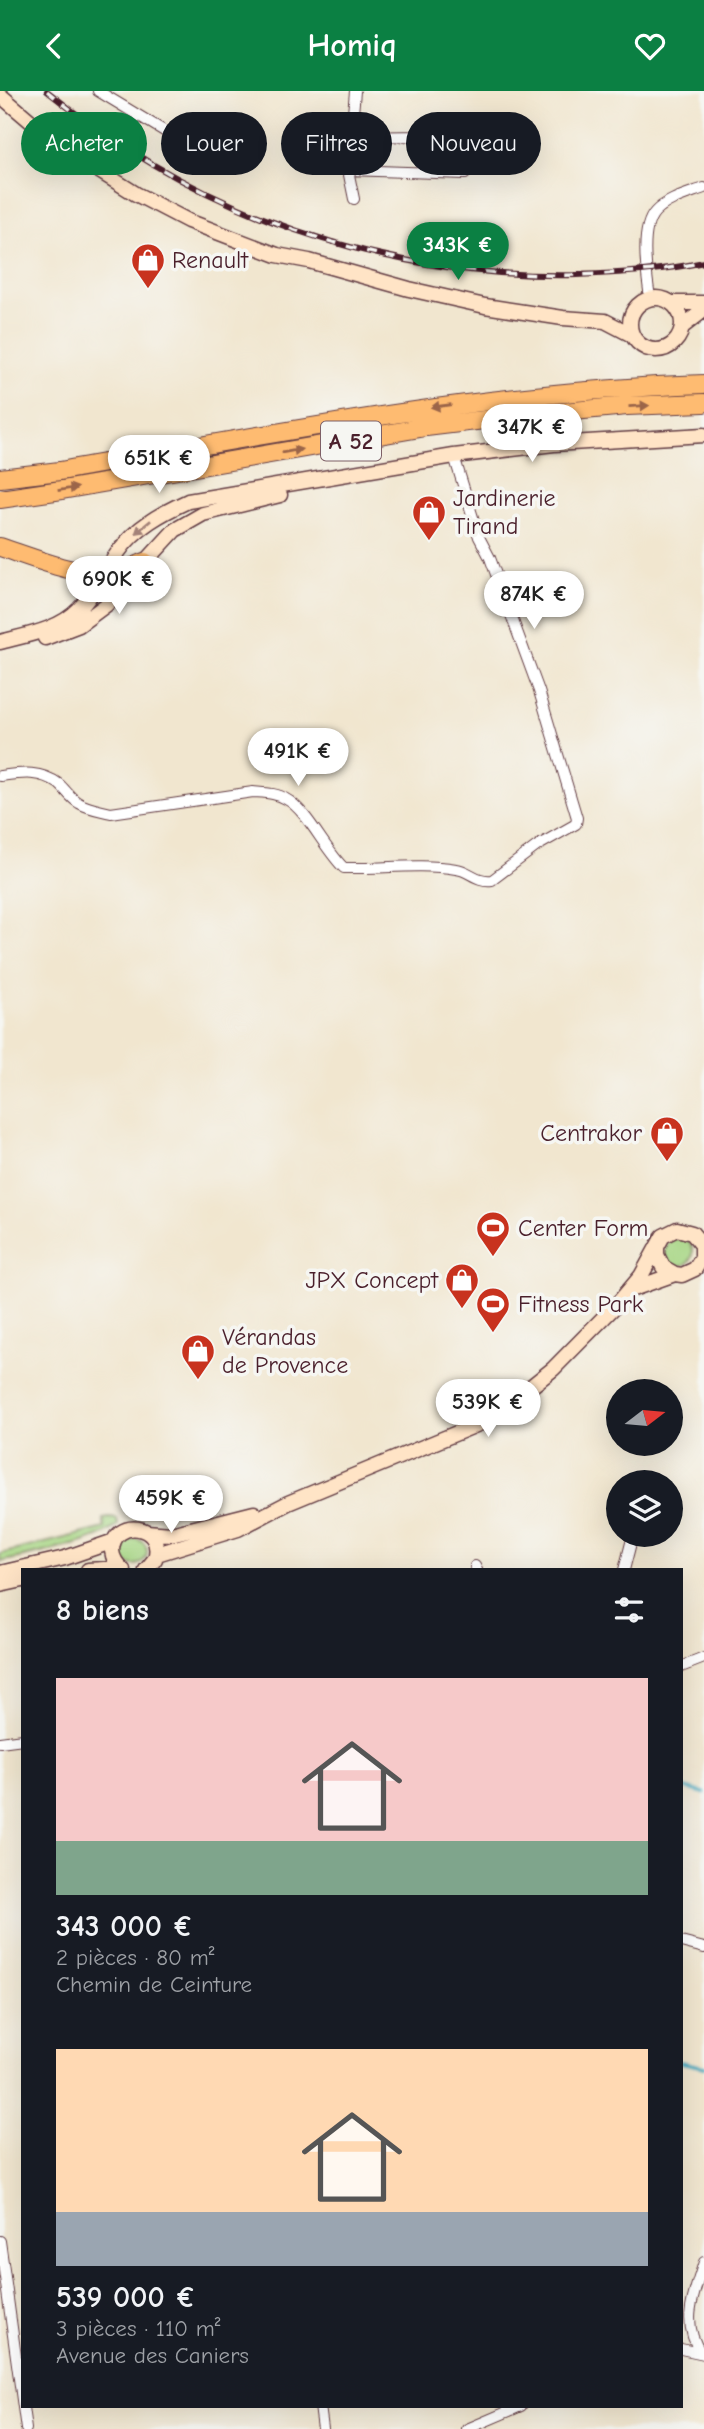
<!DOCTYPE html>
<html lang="fr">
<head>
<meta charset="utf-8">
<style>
	:root { --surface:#171b24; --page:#242831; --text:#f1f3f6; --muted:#9ea1a6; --accent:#0b8043 }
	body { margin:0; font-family:"Comic Neue",sans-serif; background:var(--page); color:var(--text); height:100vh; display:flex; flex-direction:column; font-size:26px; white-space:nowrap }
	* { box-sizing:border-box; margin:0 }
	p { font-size:23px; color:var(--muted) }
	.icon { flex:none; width:38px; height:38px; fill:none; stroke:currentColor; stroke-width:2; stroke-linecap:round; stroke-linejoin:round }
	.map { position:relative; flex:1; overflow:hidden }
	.side { position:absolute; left:21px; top:1477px; width:662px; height:840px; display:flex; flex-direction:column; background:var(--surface); border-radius:0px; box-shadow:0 7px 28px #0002 }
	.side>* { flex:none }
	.guide { position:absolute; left:21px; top:21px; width:663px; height:63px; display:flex; gap:14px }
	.needle { width:46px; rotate:74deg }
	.fabs { position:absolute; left:606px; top:1288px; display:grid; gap:14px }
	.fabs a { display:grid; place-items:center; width:77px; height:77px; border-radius:50%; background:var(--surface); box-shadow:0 7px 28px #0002; font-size:35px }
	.price { position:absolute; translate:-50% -60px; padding:0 16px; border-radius:24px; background:#fff; color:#222; font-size:23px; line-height:46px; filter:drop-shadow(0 2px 4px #0008) }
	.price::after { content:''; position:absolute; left:50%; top:42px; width:21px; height:16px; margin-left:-10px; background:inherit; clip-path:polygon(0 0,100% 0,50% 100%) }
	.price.selected { background:var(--accent); color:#fff }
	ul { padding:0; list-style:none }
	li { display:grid; align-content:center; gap:14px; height:371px; padding:0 35px }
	li span { display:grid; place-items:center; height:217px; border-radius:0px; color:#555 }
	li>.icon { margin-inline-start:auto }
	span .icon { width:126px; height:126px; fill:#fffc; stroke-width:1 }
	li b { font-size:30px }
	h2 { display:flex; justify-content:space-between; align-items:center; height:84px; padding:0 35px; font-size:30px }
	.pill { padding:0 24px; border-radius:32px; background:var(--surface); box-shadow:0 7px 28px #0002; font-size:24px; line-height:63px }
	.pill.selected { background:var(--accent); color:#fff }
	header { display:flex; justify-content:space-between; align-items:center; height:91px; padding:0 35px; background:var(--accent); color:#fff; font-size:32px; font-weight:600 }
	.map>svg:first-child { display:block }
	.green { fill:#a7d684; stroke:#787a58; stroke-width:2 }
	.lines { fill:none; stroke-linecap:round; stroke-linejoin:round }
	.stream { stroke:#41aac1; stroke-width:3.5 }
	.street-casing { stroke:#633d44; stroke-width:12 }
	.secondary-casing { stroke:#633d44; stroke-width:17 }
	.highway-casing { stroke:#633d44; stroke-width:20 }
	.street { stroke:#fff; stroke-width:10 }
	.secondary { stroke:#ffe4c6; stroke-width:14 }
	.highway { stroke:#febb71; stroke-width:18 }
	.rail-casing { stroke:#4a1f2b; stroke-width:6 }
	.rail { stroke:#f6f6f2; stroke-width:3.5; stroke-dasharray:10; stroke-linecap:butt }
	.oneway { fill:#9b654a }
	.oneway2 { fill:#a48278 }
	.labels { text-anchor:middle; stroke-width:7; stroke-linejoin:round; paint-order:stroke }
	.shield { fill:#f6f6f2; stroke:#7e6067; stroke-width:2 }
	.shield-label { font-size:23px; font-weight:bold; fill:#4a1f2b }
	.poi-label { font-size:24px; fill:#4a1f2b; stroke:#f6f6f2; text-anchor:start }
</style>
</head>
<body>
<header><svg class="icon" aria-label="back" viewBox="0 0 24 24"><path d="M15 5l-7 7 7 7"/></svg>Homiq<svg class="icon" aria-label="heart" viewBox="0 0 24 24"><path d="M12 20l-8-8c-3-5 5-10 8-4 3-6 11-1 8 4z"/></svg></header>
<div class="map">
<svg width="704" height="2338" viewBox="0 0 704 2338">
	<rect width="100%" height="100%" fill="#f6f6f2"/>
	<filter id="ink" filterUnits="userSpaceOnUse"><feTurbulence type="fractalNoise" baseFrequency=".0143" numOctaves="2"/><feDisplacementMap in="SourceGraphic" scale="14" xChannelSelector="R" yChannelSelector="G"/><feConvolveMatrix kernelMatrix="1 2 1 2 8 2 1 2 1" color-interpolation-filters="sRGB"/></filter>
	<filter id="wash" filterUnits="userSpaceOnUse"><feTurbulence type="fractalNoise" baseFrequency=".00686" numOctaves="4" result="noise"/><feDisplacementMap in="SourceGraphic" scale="28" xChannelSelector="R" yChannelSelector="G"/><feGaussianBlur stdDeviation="1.57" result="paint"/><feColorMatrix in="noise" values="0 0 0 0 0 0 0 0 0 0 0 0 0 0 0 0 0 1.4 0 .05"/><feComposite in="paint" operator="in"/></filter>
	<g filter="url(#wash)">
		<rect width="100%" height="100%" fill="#f1e6cf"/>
		<!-- green -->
		<path class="green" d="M665 1161a14 14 0 1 1 28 0a14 14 0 1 1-28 0Z
			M109 1427 117 1428 118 1434C98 1453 29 1464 0 1471V1463L105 1437 103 1428Z
			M121 1461a13 13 0 1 1 26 0a13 13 0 1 1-26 0Z"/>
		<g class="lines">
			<!-- stream -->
			<path class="stream" d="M681 1696 704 1702
				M681 1971 704 1976"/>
		</g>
	</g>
	<g filter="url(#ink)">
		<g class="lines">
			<!-- street casing -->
			<g class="street-casing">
				<path id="street" d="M98 0 184 52
					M350 46 423 45 436 38
					M348 79 465 83
					M354 108 348 79 355 0
					M650 207C647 185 639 138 655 121 667 108 688 103 704 97
					M0 685C22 682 40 679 59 693 66 699 71 708 79 712 89 718 100 719 111 722L253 701C265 702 277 702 286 708 307 719 325 759 344 777 381 778 419 772 456 778 469 779 476 791 492 789L537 755 576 733 577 727 539 600 490 467 479 446 454 365
					M647 1391 648 1389
					M475 1475 477 1479
					M624 1479 633 1444
					M681 1576 704 1567
					M0 1651 23 1648
					M681 1851 704 1857
					M0 2150 26 2338
					M681 2258 704 2263
					M701 2262C680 2231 694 2204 704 2171
					M320 2315 323 2338
					M467 2338 521 2315"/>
			</g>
			<!-- secondary casing -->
			<g class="secondary-casing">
				<path id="secondary" d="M0 4 61 56 136 103 188 130 277 164 309 170 409 198 485 215 563 227 605 230 632 244
					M630 233a26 26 0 1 1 52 0a26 26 0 1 1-52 0Z
					M672 212H704
					M682 236 704 219
					M45 547 79 534 106 514 175 439 203 423 280 404
					M0 551C27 544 59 539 79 518 96 501 105 479 119 460 136 436 162 422 188 410L454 365 554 353 704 344
					M633 1198 675 1183
					M147 1441 171 1443 254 1422
					M157 1463 238 1438 288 1412 481 1332 513 1310 553 1278 619 1211 641 1185 663 1145 677 1138 692 1142 702 1154V1167L695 1178 682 1184 675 1183 663 1176 657 1164V1156
					M88 1479 120 1477
					M123 1479C117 1474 113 1469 112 1460 112 1426 166 1432 155 1468L146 1479
					M0 1482 65 1467 114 1450
					M0 1494 23 1489"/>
			</g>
			<!-- highway casing -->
			<g class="highway-casing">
				<path id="highway" d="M0 387 60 380C273 342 487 300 704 293
					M0 408 62 399 426 336 509 326 627 315 704 312
					M0 456C28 465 80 486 108 483 121 482 133 476 145 471"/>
			</g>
			<!-- street -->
			<use href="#street" class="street"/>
			<!-- secondary -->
			<use href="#secondary" class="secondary"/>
			<!-- highway -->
			<use href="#highway" class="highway"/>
			<!-- rail casing -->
			<g class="rail-casing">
				<path id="rail" d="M47 0C197 122 384 188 577 184 620 182 662 180 704 171"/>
			</g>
			<!-- rail -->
			<use href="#rail" class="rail"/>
		</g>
		<!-- one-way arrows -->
		<defs><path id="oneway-solid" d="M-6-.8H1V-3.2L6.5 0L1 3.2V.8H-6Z" transform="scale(1.75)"/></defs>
		<g class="oneway">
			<use href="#oneway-solid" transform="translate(441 315) rotate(172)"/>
			<use href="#oneway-solid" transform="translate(639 315) rotate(-3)"/>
			<use href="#oneway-solid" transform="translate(292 360) rotate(-10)"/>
			<use href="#oneway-solid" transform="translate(68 398) rotate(-9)"/>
		</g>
		<use class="oneway2" href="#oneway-solid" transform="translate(143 436) rotate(140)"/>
	</g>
	<!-- icons -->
	<defs>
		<g id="shop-pin" transform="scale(1.75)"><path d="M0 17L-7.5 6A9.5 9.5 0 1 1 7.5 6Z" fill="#c8321e" stroke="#f6f6f2"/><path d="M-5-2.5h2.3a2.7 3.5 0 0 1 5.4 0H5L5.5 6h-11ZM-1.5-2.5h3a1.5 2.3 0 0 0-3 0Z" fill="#fff"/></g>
		<g id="stadium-pin" transform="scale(1.75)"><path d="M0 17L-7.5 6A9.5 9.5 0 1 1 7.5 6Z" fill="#c8321e" stroke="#f6f6f2"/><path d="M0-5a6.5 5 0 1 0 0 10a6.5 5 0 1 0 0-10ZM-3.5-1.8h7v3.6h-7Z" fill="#fff"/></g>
	</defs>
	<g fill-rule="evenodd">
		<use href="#shop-pin" x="148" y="169"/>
		<use href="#shop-pin" x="429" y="421"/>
		<use href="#shop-pin" x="667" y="1042"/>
		<use href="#stadium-pin" x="493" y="1137"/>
		<use href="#shop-pin" x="462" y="1189"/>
		<use href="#stadium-pin" x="493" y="1213"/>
		<use href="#shop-pin" x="198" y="1260"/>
	</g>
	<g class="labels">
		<!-- shield labels -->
		<rect class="shield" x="321" y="330.5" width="60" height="39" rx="5"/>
		<g class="shield-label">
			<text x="351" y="358">A 52</text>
		</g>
		<!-- poi labels -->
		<g class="poi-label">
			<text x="172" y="177">Renault</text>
			<text x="453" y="415">Jardinerie<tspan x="453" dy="28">Tirand</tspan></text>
			<text x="642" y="1050" text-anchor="end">Centrakor</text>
			<text x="518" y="1145">Center Form</text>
			<text x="438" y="1197" text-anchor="end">JPX Concept</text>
			<text x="518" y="1221">Fitness Park</text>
			<text x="222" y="1254">Vérandas<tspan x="222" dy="28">de Provence</tspan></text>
		</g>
	</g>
</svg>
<div class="fabs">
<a><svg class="needle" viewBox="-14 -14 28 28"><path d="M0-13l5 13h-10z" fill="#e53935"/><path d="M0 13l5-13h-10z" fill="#9ea1a6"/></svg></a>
<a><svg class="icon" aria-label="layers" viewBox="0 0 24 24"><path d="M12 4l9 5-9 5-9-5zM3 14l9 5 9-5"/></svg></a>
</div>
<b class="price selected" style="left:458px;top:191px">343K €</b>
<b class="price" style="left:532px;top:373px">347K €</b>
<b class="price" style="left:159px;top:404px">651K €</b>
<b class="price" style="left:119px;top:525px">690K €</b>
<b class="price" style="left:534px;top:540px">874K €</b>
<b class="price" style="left:298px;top:697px">491K €</b>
<b class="price" style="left:488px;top:1348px">539K €</b>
<b class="price" style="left:171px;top:1444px">459K €</b>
<div class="guide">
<a class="pill selected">Acheter</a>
<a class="pill">Louer</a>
<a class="pill">Filtres</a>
<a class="pill">Nouveau</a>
</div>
<section class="side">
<h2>8 biens<svg class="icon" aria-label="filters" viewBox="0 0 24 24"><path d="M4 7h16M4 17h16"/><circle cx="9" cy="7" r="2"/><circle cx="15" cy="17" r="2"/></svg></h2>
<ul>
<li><span style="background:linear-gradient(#f6c9c9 75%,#7fa58c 0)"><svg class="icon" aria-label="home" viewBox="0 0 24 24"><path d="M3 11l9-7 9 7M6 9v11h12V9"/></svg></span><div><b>343 000 €</b><p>2 pièces · 80 m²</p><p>Chemin de Ceinture</p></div></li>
<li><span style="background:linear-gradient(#ffd9b3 75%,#9aa5b1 0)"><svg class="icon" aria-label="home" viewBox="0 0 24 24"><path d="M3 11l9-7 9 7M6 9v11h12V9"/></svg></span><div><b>539 000 €</b><p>3 pièces · 110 m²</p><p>Avenue des Caniers</p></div></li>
</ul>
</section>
</div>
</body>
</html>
